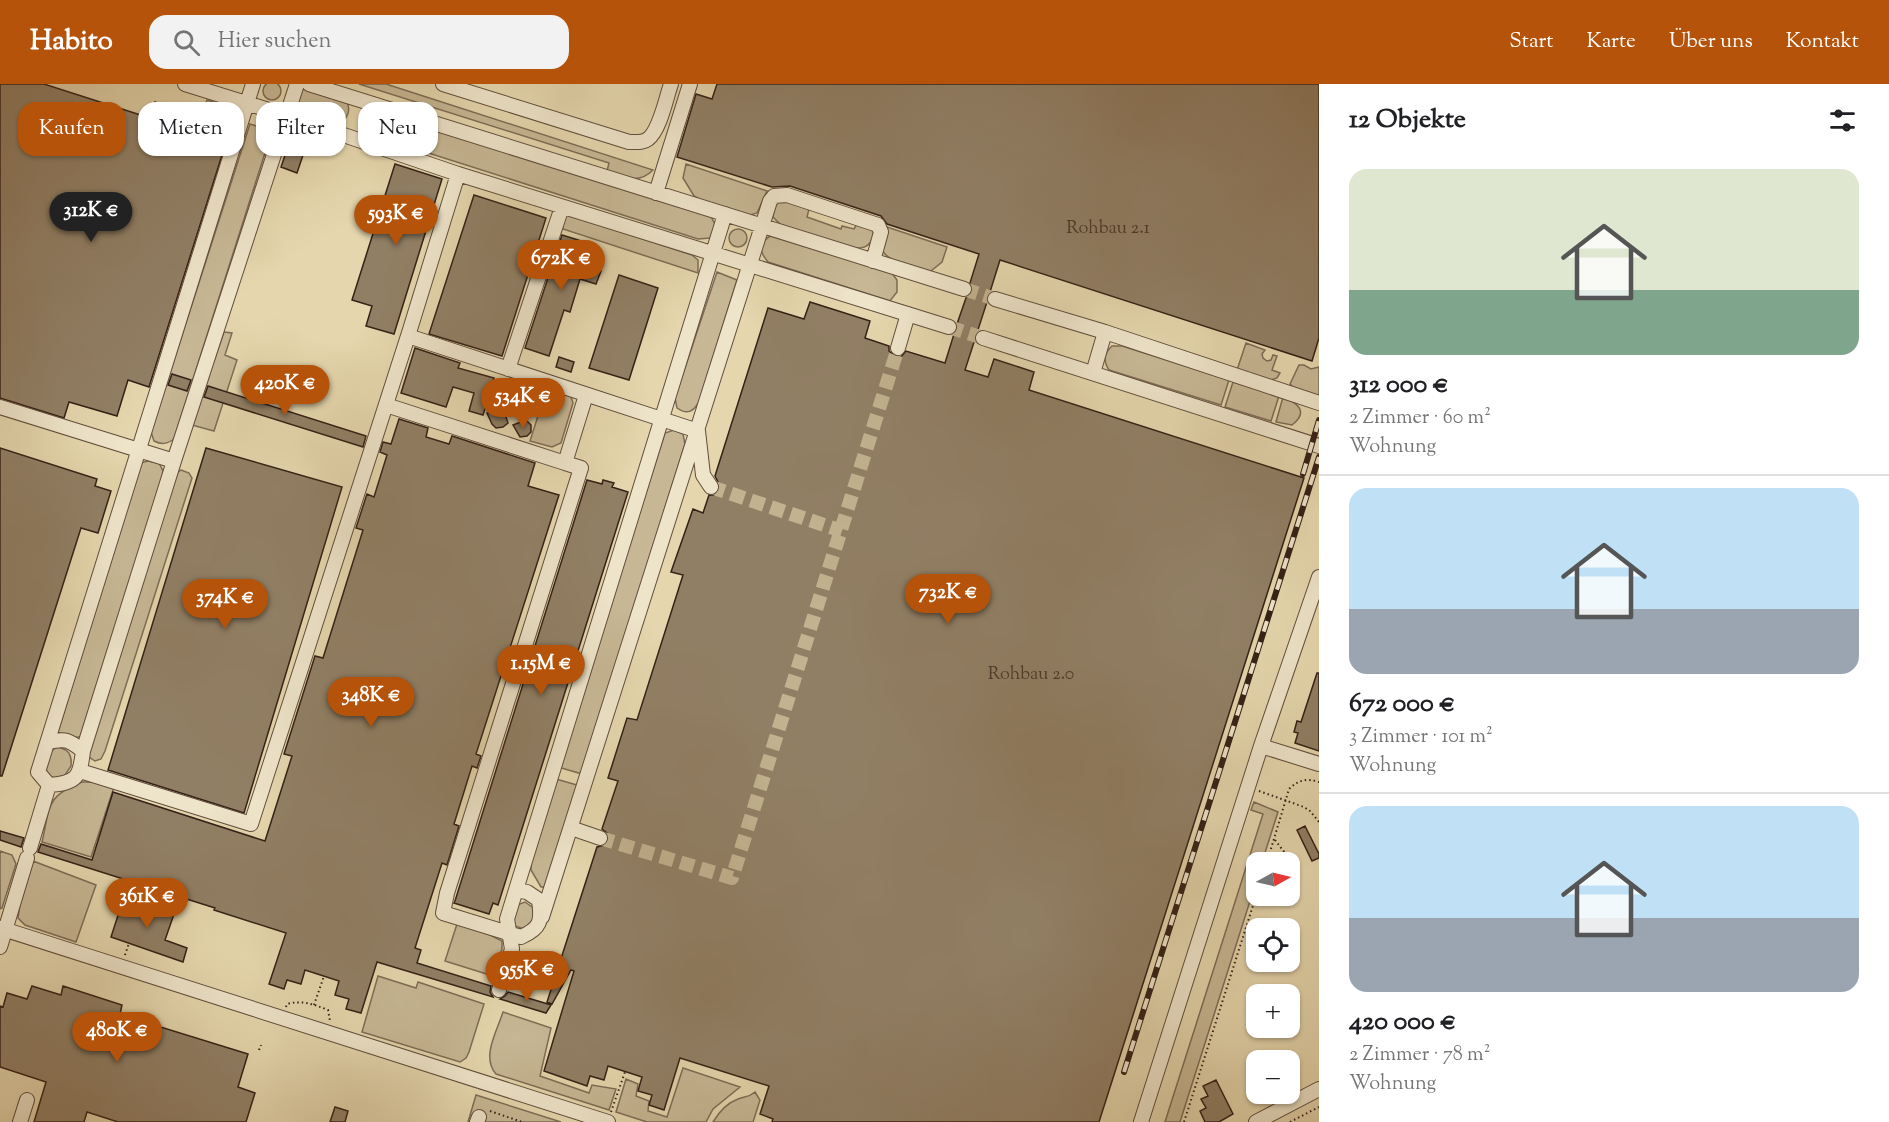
<!DOCTYPE html>
<html lang="de">
<head>
<meta charset="utf-8">
<style>
	:root { --surface:#fff; --page:#f2f2f2; --text:#202124; --muted:#757577; --line:#e0e0e0; --accent:#b45309 }
	body { margin:0; font-family:"Sorts Mill Goudy",serif; background:var(--page); color:var(--text); height:100vh; display:flex; flex-direction:column; font-size:22px; white-space:nowrap }
	* { box-sizing:border-box; margin:0 }
	p { font-size:20px; color:var(--muted) }
	.icon { flex:none; width:33px; height:33px; fill:none; stroke:currentColor; stroke-width:2; stroke-linecap:round; stroke-linejoin:round }
	.map { position:relative; flex:1; overflow:hidden }
	.details { display:flex; flex-direction:column; background:var(--surface); width:570px }
	.details>* { flex:none }
	.hud { position:absolute; left:18px; top:18px; width:570px; height:54px; display:flex; gap:12px }
	.needle { width:39px; rotate:82deg }
	.fabs { position:absolute; left:1246px; top:768px; display:grid; gap:12px }
	.fabs a { display:grid; place-items:center; width:54px; height:54px; border-radius:12px; background:var(--surface); box-shadow:0 2px 4px #0004; font-size:30px }
	.price { position:absolute; translate:-50% -51px; padding:0 14px; border-radius:21px; background:var(--accent); color:#fff; font-size:20px; line-height:39px; filter:drop-shadow(0 2px 3px #0008) }
	.price::after { content:''; position:absolute; left:50%; top:36px; width:18px; height:14px; margin-left:-9px; background:inherit; clip-path:polygon(0 0,100% 0,50% 100%) }
	.price.on { background:#222; color:#fff }
	ul { padding:0; list-style:none }
	li { display:grid; align-content:center; gap:12px; height:318px; padding:0 30px }
	li+li { border-top:2px solid var(--line) }
	li span { display:grid; place-items:center; height:186px; border-radius:18px; color:#555 }
	li>.icon { margin-inline-start:auto }
	span .icon { width:108px; height:108px; fill:#fffc; stroke-width:1 }
	li b { font-size:26px }
	h2 { display:flex; justify-content:space-between; align-items:center; height:72px; padding:0 30px; font-size:26px }
	.chip { padding:0 21px; border-radius:18px; background:var(--surface); box-shadow:0 2px 4px #0004; font-size:21px; line-height:54px }
	.chip.on { background:var(--accent); color:#fff }
	header { display:flex; align-items:center; gap:36px; box-sizing:border-box; height:84px; padding:0 30px; background:var(--accent); color:#fff }
	header strong { font-size:28px }
	nav { display:flex; gap:33px; margin-inline-start:auto; font-size:21px }
	.search { width:420px; height:54px; background:var(--page); display:flex; align-items:center; gap:15px; box-sizing:border-box; padding:0 21px; border-radius:18px; color:var(--muted); font-size:22px }
	main { display:flex; flex:1; min-height:0 }
	.map>svg:first-child { display:block }
	.green { fill:#c7b794; stroke:#7e6c56; stroke-width:1.5 }
	.building { fill:#917f65; stroke:#352117; stroke-width:1.5 }
	.lines { fill:none; stroke-linecap:round; stroke-linejoin:round }
	.minor-tunnel { stroke:#c2b28f; stroke-width:14; stroke-dasharray:14 7; stroke-linecap:butt }
	.minor-casing { stroke:#614e3c; stroke-width:16 }
	.path { stroke:#352117; stroke-width:2; stroke-dasharray:1.5 3; stroke-linecap:butt }
	.minor { stroke:#eee4ca; stroke-width:14 }
	.rail-casing { stroke:#352117; stroke-width:6 }
	.rail { stroke:#eee4ca; stroke-width:4; stroke-dasharray:11; stroke-linecap:butt }
	.labels { text-anchor:middle; stroke-width:4.5; stroke-linejoin:round; paint-order:stroke }
	.number-label { font-size:18px; fill:#4c382a }
</style>
</head>
<body>
<header>
<strong>Habito</strong>
<div class="search"><svg class="icon" aria-label="search" viewBox="0 0 24 24"><circle cx="10" cy="10" r="6"/><path d="M15 15l6 6"/></svg>Hier suchen</div>
<nav><a>Start</a><a>Karte</a><a>Über uns</a><a>Kontakt</a></nav>
</header>
<main>
<div class="map">
<svg width="1319" height="1038" viewBox="0 0 1319 1038">
	<rect width="100%" height="100%" fill="#e5d6ad"/>
	<filter id="stains"><feTurbulence type="fractalNoise" baseFrequency=".00333" numOctaves="4"/><feColorMatrix values="0 0 0 0 .2 0 0 0 0 .09 0 0 0 0 .02 0 0 0 .5 -.17"/></filter>
	<radialGradient id="worn" r=".72"><stop offset=".6" stop-color="#630" stop-opacity="0"/><stop offset="1" stop-color="#630" stop-opacity=".3"/></radialGradient>
	<!-- green -->
	<path class="green" d="M263 7a9 9 0 1 1 18 0a9 9 0 1 1-18 0Z
		M359 0H386L653 86C638 101 625 93 607 87L609 79Z
		M306 5 346 16C352 26 347 37 337 40L300 29 296 22 301 6Z
		M207 16C229 21 220 36 214 51L173 37 178 22 201 29Z
		M399 33 710 131 716 142 710 154 698 155 391 57 386 49 390 38Z
		M250 40 272 47 174 355C167 360 162 361 154 357L151 348Z
		M686 80 767 107 757 129 747 132 710 121 694 112 683 94Z
		M781 116 809 125 807 133 841 145 842 142 854 145 857 140 870 144 874 149C871 163 864 165 851 164L782 142 773 133 775 120Z
		M566 130 692 171 698 176V189L563 145 562 136Z
		M887 143 947 163 942 178 931 187C921 186 886 177 883 167 880 159 885 150 887 143Z
		M729 154a9 9 0 1 1 18 0a9 9 0 1 1-18 0Z
		M772 151 891 188 897 196V208L890 217 768 178C758 166 758 159 772 151Z
		M717 188 737 196 699 318C693 328 687 331 677 324L675 314Z
		M224 248 232 249 225 271 237 276 214 347 192 341 210 281 214 277Z
		M1246 259 1265 266 1262 270 1263 274 1267 277 1271 276 1273 271 1277 272 1272 286 1280 289 1277 294 1271 296 1237 286Z
		M1112 262H1122L1229 296 1221 321 1109 286C1103 277 1104 269 1112 262Z
		M1299 281H1304L1311 285 1319 283V312L1293 303 1290 300Z
		M1233 298 1279 312 1271 337 1225 323Z
		M562 307 571 313 573 319 561 359 552 363 530 357 545 310 558 314Z
		M1283 313C1298 319 1309 328 1292 341L1276 338Z
		M674 346 683 350 685 360 582 690 558 683 665 349Z
		M148 377 159 379 163 387 164 392 83 652C73 655 67 653 58 648L140 379Z
		M181 386 189 389 192 394 105 667 101 675 95 677 89 673V667L177 389Z
		M57 663C69 665 72 671 71 682L63 694 56 695 47 691C45 680 47 668 57 663Z
		M556 695 577 701 545 803H541L531 786V772Z
		M82 698H94L114 703 91 773 42 758C50 724 45 712 82 698Z
		M1254 718 1278 728 1262 778H1257V795L1180 1038H1165L1263 730 1251 726Z
		M0 767 12 771 16 780 2 824 0 825Z
		M33 777 96 801 76 858 25 841 18 834 20 821Z
		M525 818 535 825 534 838 524 845 515 842 512 828 517 821Z
		M457 840 490 851 502 857V865L493 892 445 877Z
		M378 892 416 904 418 898 484 920 469 968 466 974 460 978 362 948Z
		M503 928 551 944 540 992 589 1009 592 1001 616 1005 609 1026 496 990C481 973 497 947 503 928Z
		M683 984 740 1003 713 1025 706 1038H647L616 1028 626 995 638 1000 636 1012 649 1017 648 1027 667 1033Z
		M755 1008 760 1016 753 1038H713C719 1028 727 1019 738 1015 745 1012 748 1014 755 1008Z
		M476 1011 561 1038H468Z"/>
	<!-- building -->
	<path class="building" d="M0 0H44L150 34 155 18 175 25 170 40 206 51 202 64 222 71 149 303 128 296 117 332 69 318 64 334 0 314Z
		M717 0H1319V254L1312 277 1000 176 990 208 987 212V218L965 286 988 293 994 275 1034 288 1029 306 1304 394 1099 1038H772L773 1035 760 1030 769 1002 680 974 664 1026 649 1021 652 1011 638 1007 642 993 608 982 604 996 590 992 587 1002 544 987 574 887 571 886 552 920 547 918 597 763 605 761 609 756 607 749 602 745 618 697 608 694 627 634 637 636 683 491 671 488 693 425 703 429 709 411H715L719 406 720 402 715 392 768 224 804 235 810 218 870 237 865 254 889 262V267L895 272 901 273 906 267 945 279 954 250 957 246V240L966 214 972 208 970 199 979 170 887 140 881 132 790 102 772 103 677 73 696 10 712 15Z
		M292 51 308 56 297 89 281 83Z
		M395 80 442 95 394 250 366 242 372 222 352 216Z
		M474 111 546 134 502 272 429 250Z
		M562 151 591 160 586 176 601 181V187L596 200 580 195 570 228 564 226 549 272 525 264Z
		M619 191 658 204 629 296 589 284Z
		M415 264 460 279 458 284 494 294 492 300 511 299 515 304 517 310 505 316 492 303 483 331 469 327 474 309 453 303 446 323 401 309Z
		M559 273 574 278 571 288 556 283Z
		M172 290 191 296 187 307 168 301Z
		M208 302 366 352 363 363 204 313Z
		M534 306 540 309 541 318 537 322H529L523 311Z
		M501 327 506 333 508 339 503 343 496 344 492 340 487 329Z
		M399 335 428 344 426 353 449 360 452 352 535 379 528 402 559 411 476 670 481 672 477 684 472 682 454 740 459 742 447 781 442 779 415 864 421 866 417 879 491 902 490 908 493 913 377 878 361 929 346 925 349 915 335 911 339 897 305 886 301 900 287 896 284 905 269 900 286 849 214 826 215 824 38 768 41 760 92 776 113 708 265 757 292 672 284 670 315 572 323 574 363 446 356 444 367 410 374 413 387 371 380 368 383 358 391 360Z
		M526 336 531 341V348L527 352 520 353 513 341Z
		M0 364 97 395 95 402 111 407 98 449 81 444 2 692H0Z
		M206 364 342 403 244 729 108 686Z
		M587 396 602 400 603 396 614 399 612 403 628 408 498 821 493 819 489 830 454 819 455 817Z
		M1317 589H1319V667L1295 659 1298 649 1294 648 1297 637 1301 638Z
		M1305 742 1319 770V774L1312 777 1297 746Z
		M0 747 24 754 21 763 0 756Z
		M124 813 174 830 165 856 187 864 183 878 111 853Z
		M32 902 61 911 63 902 122 921 120 930 142 937 146 932 149 933 154 935V941L248 970 238 1003 255 1009 246 1038H118L87 1028 84 1038H34L46 998 0 983V922L3 923 7 909 27 915Z
		M508 908 551 921 546 929 500 915 505 912Z
		M1216 996 1233 1030 1219 1038H1205L1200 1027 1206 1024 1201 1015 1208 1012 1203 1002Z
		M335 1023 348 1027 345 1038H330Z"/>
	<g class="lines">
		<!-- minor-tunnel -->
		<path class="minor-tunnel" d="M964 205 995 215
			M949 243 983 254
			M711 403 842 447
			M600 754 732 794 898 264"/>
		<!-- minor casing -->
		<g class="minor-casing">
			<path id="minor" d="M185 0 288 32 458 90 949 243
				M309 0 964 205
				M443 0 629 58C636 58 643 59 648 55 660 46 666 14 671 0
				M458 90 408 252 698 347 703 391 711 403
				M656 109 690 0
				M995 215 1105 248 1319 319
				M983 254 1319 362
				M898 264 908 230
				M508 285 562 123
				M1093 289 1105 248
				M386 321 565 379
				M0 323 174 377
				M48 658C66 654 69 656 83 667
				M1261 662 1319 680
				M80 687 251 740 408 252
				M49 701C77 699 80 693 83 667L174 377 297 0
				M571 744 600 754
				M30 764 49 701 38 688 253 0
				M516 806 527 808 539 816C542 837 541 844 521 853L443 829 447 809 581 384 565 379 586 311
				M542 833 770 117 774 112 787 111 878 141 881 148 873 177
				M0 844 608 1038
				M0 863 27 774
				M499 906 512 865 507 835 725 130
				M20 1038 27 1016
				M477 1038 479 1033
				M1141 1038 1261 662 1319 493
				M1256 1038 1319 1005"/>
		</g>
		<!-- path -->
		<path class="path" d="M1259 707 1304 723 1310 727 1319 738
			M1275 756 1285 769V776
			M1267 778 1289 705C1298 696 1307 694 1319 698
			M125 871 129 859
			M314 921 324 892
			M286 923 287 920C302 916 313 920 328 926L330 937
			M259 966 261 961
			M490 1027 522 1038
			M611 1028 625 988
			M1184 1038 1257 809
			M1290 1038 1319 1023"/>
		<!-- minor -->
		<use href="#minor" class="minor"/>
		<!-- rail casing -->
		<g class="rail-casing">
			<path id="rail" d="M1303 390 1319 336
				M1124 988 1319 373"/>
		</g>
		<!-- rail -->
		<use href="#rail" class="rail"/>
	</g>
	<g class="labels">
		<!-- number labels -->
		<g class="number-label">
			<text x="1108" y="149">Rohbau 2.1</text>
			<text x="1031" y="595">Rohbau 2.0</text>
		</g>
	</g>
	<rect width="100%" height="100%" filter="url(#stains)"/>
	<rect width="100%" height="100%" fill="url(#worn)"/>
</svg>
<div class="fabs">
<a><svg class="needle" viewBox="-14 -14 28 28"><path d="M0-13l5 13h-10z" fill="#e53935"/><path d="M0 13l5-13h-10z" fill="#757577"/></svg></a>
<a><svg class="icon" aria-label="locate" viewBox="0 0 24 24"><circle cx="12" cy="12" r="6"/><path d="M12 2v4M12 18v4M2 12h4M18 12h4"/></svg></a>
<a>+</a>
<a>−</a>
</div>
<b class="price on" style="left:91px;top:159px">312K €</b>
<b class="price" style="left:396px;top:162px">593K €</b>
<b class="price" style="left:561px;top:207px">672K €</b>
<b class="price" style="left:285px;top:332px">420K €</b>
<b class="price" style="left:523px;top:345px">534K €</b>
<b class="price" style="left:948px;top:541px">732K €</b>
<b class="price" style="left:225px;top:546px">374K €</b>
<b class="price" style="left:541px;top:612px">1.15M €</b>
<b class="price" style="left:371px;top:644px">348K €</b>
<b class="price" style="left:147px;top:845px">361K €</b>
<b class="price" style="left:527px;top:918px">955K €</b>
<b class="price" style="left:117px;top:979px">480K €</b>
<div class="hud">
<a class="chip on">Kaufen</a>
<a class="chip">Mieten</a>
<a class="chip">Filter</a>
<a class="chip">Neu</a>
</div>
</div>
<section class="details">
<h2>12 Objekte<svg class="icon" aria-label="filters" viewBox="0 0 24 24"><path d="M4 7h16M4 17h16"/><circle cx="9" cy="7" r="2"/><circle cx="15" cy="17" r="2"/></svg></h2>
<ul>
<li><span style="background:linear-gradient(#dfe7d0 65%,#7fa58c 0)"><svg class="icon" aria-label="home" viewBox="0 0 24 24"><path d="M3 11l9-7 9 7M6 9v11h12V9"/></svg></span><div><b>312 000 €</b><p>2 Zimmer · 60 m²</p><p>Wohnung</p></div></li>
<li><span style="background:linear-gradient(#bfe0f5 65%,#9aa5b1 0)"><svg class="icon" aria-label="home" viewBox="0 0 24 24"><path d="M3 11l9-7 9 7M6 9v11h12V9"/></svg></span><div><b>672 000 €</b><p>3 Zimmer · 101 m²</p><p>Wohnung</p></div></li>
<li><span style="background:linear-gradient(#bfe0f5 60%,#9aa5b1 0)"><svg class="icon" aria-label="home" viewBox="0 0 24 24"><path d="M3 11l9-7 9 7M6 9v11h12V9"/></svg></span><div><b>420 000 €</b><p>2 Zimmer · 78 m²</p><p>Wohnung</p></div></li>
</ul>
</section>
</main>
</body>
</html>
